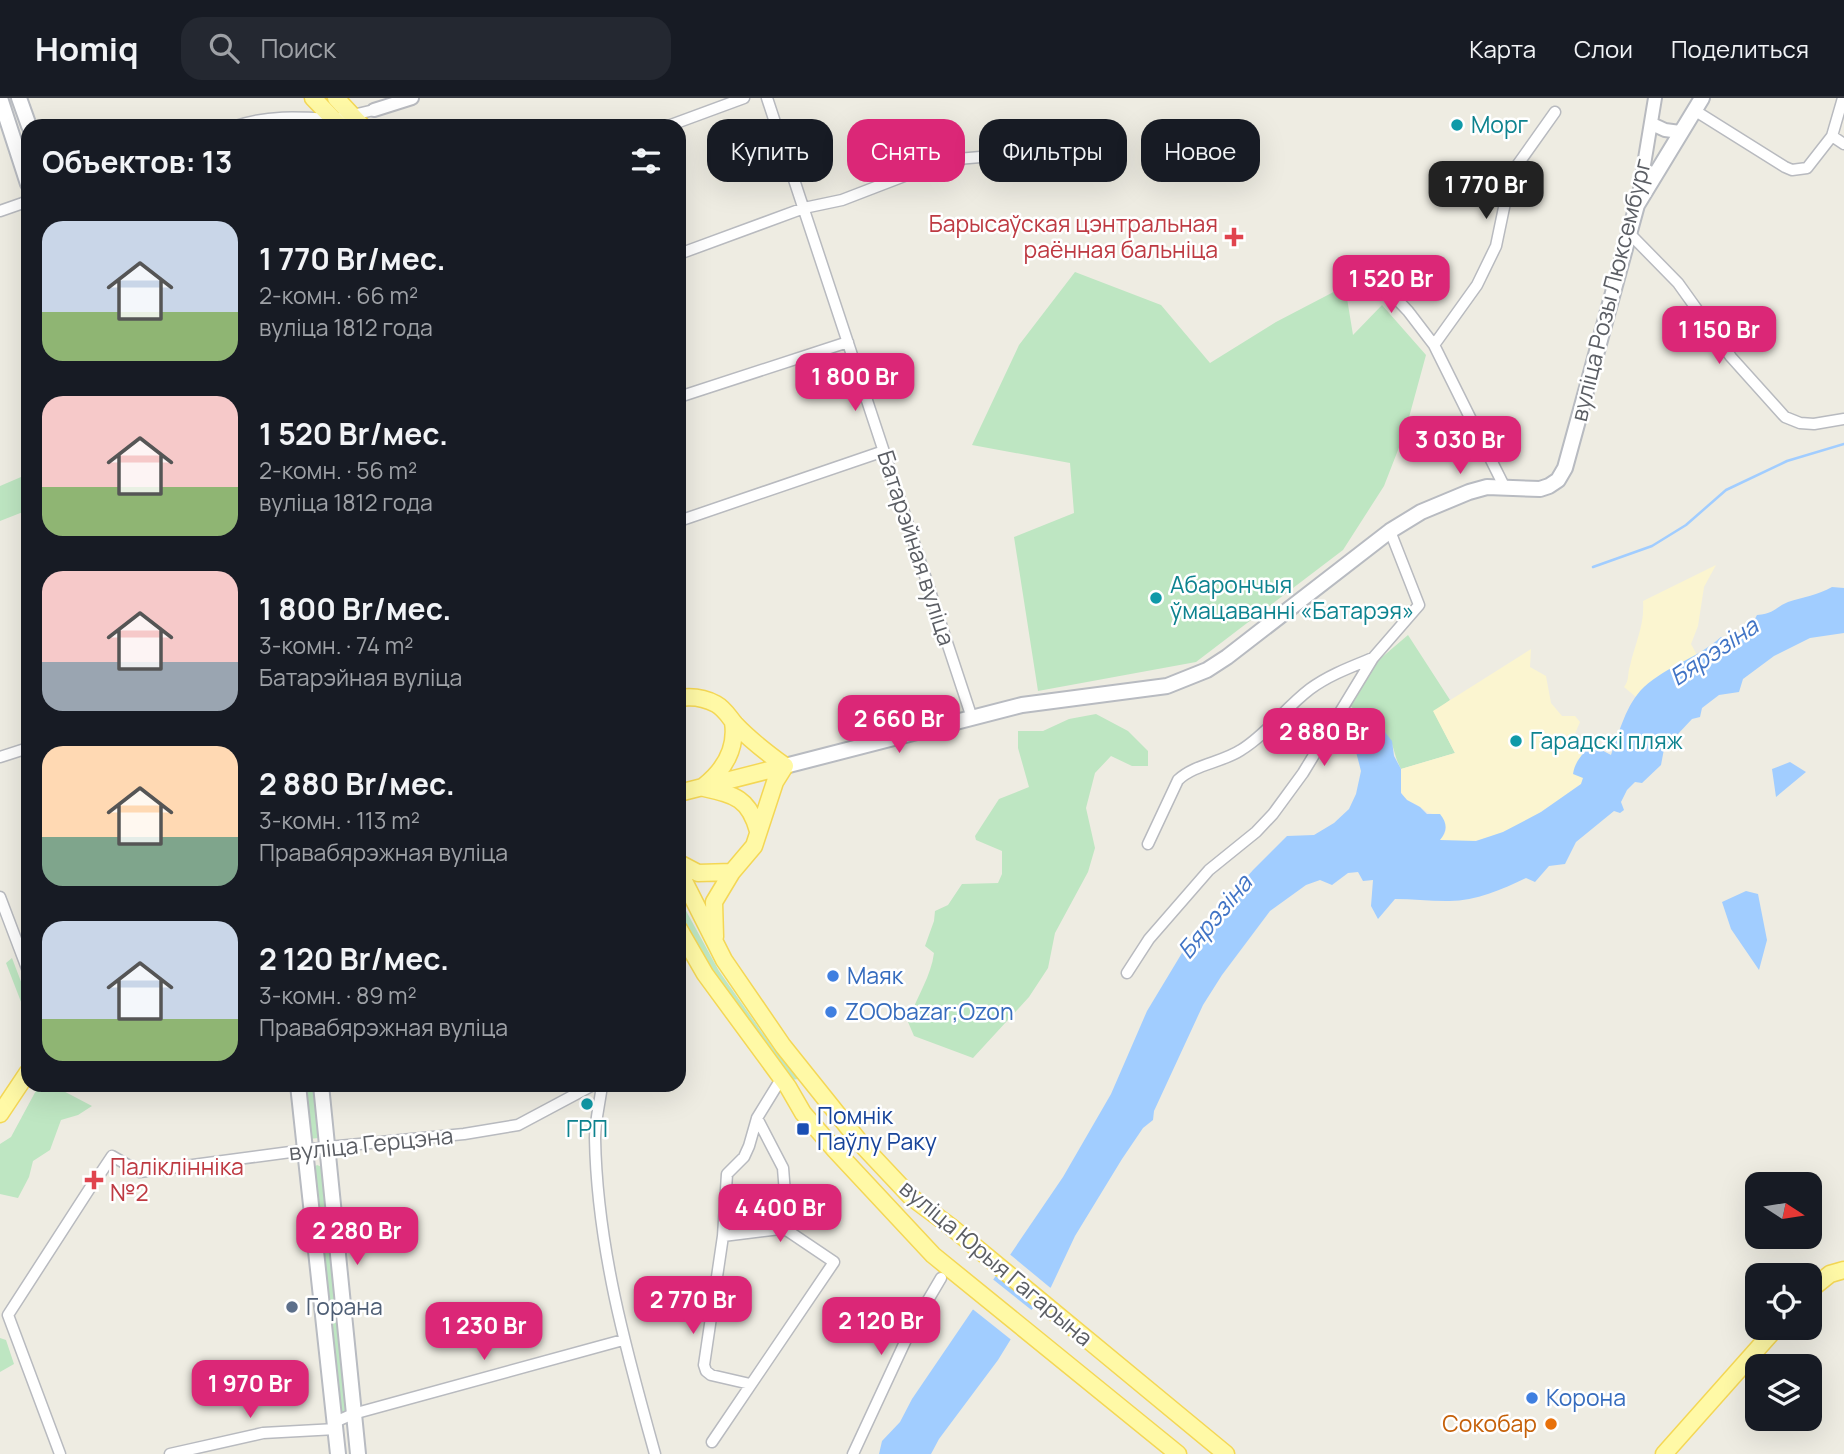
<!DOCTYPE html>
<html lang="ru">
<head>
<meta charset="utf-8">
<style>
	:root { --surface:#171b24; --page:#242831; --text:#f1f3f6; --muted:#9ea1a6; --line:#363941; --accent:#db2777 }
	body { margin:0; font-family:Manrope,sans-serif; background:var(--page); color:var(--text); height:100vh; display:flex; flex-direction:column; font-size:26px; white-space:nowrap }
	* { box-sizing:border-box; margin:0 }
	p { font-size:23px; color:var(--muted) }
	.icon { flex:none; width:38px; height:38px; fill:none; stroke:currentColor; stroke-width:2; stroke-linecap:round; stroke-linejoin:round }
	.map { position:relative; flex:1; overflow:hidden }
	.sheet { position:absolute; left:21px; top:21px; width:665px; height:973px; display:flex; flex-direction:column; background:var(--surface); border-radius:21px; box-shadow:0 7px 28px #0002 }
	.sheet>* { flex:none }
	.hud { position:absolute; left:707px; top:21px; width:665px; height:63px; display:flex; gap:14px }
	.needle { width:46px; rotate:102deg }
	.controls { position:absolute; left:1745px; top:1074px; display:grid; gap:14px }
	.controls a { display:grid; place-items:center; width:77px; height:77px; border-radius:14px; background:var(--surface); box-shadow:0 7px 28px #0002; font-size:35px }
	.price { position:absolute; translate:-50% -60px; padding:0 16px; border-radius:14px; background:var(--accent); color:#fff; font-size:23px; line-height:46px; filter:drop-shadow(0 2px 4px #0008) }
	.price::after { content:''; position:absolute; left:50%; top:42px; width:21px; height:16px; margin-left:-10px; background:inherit; clip-path:polygon(0 0,100% 0,50% 100%) }
	.price.active { background:#222; color:#fff }
	ul { padding:0; list-style:none }
	li { display:flex; align-items:center; gap:21px; height:175px; padding:0 21px }
	li span { display:grid; place-items:center; flex:none; width:196px; height:140px; border-radius:21px; color:#555 }
	li>.icon { margin-inline-start:auto }
	span .icon { width:84px; height:84px; fill:#fffc; stroke-width:1 }
	li b { font-size:30px }
	h2 { display:flex; justify-content:space-between; align-items:center; height:84px; padding:0 21px; font-size:30px }
	.tag { padding:0 24px; border-radius:21px; background:var(--surface); box-shadow:0 7px 28px #0002; font-size:24px; line-height:63px }
	.tag.active { background:var(--accent); color:#fff }
	header { display:flex; align-items:center; gap:42px; box-sizing:border-box; height:98px; padding:0 35px; background:var(--surface); border-bottom:2px solid var(--line) }
	header strong { font-size:33px }
	nav { display:flex; gap:38px; margin-inline-start:auto; font-size:24px }
	.search { width:490px; height:63px; background:var(--page); display:flex; align-items:center; gap:18px; box-sizing:border-box; padding:0 24px; border-radius:21px; color:var(--muted); font-size:26px }
	.map>svg:first-child { display:block }
	.green { fill:#bee6c2 }
	.sand { fill:#fbf5d0 }
	.water { fill:#a1cdff }
	.pier { fill:#eeece2 }
	.lines { fill:none; stroke-linecap:round; stroke-linejoin:round }
	.stream { stroke:#a1cdff; stroke-width:2.5 }
	.minor-casing { stroke:#b8babf; stroke-width:13 }
	.tertiary-casing { stroke:#b8babf; stroke-width:16 }
	.secondary-casing { stroke:#b8bbc1; stroke-width:18 }
	.primary-casing { stroke:#f4d755; stroke-width:19 }
	.minor { stroke:#fff; stroke-width:10 }
	.tertiary { stroke:#fff; stroke-width:12 }
	.secondary { stroke:#fff; stroke-width:14 }
	.primary { stroke:#fff9a6; stroke-width:16 }
	.culture-dot { fill:#0f9aa8; stroke:#fff; stroke-width:2.5 }
	.health-dot { fill:#e0444e; stroke:#fff; stroke-width:2.5 }
	.shop-dot { fill:#3f7fe0; stroke:#fff; stroke-width:2.5 }
	.transit-dot { fill:#1a4fb4; stroke:#fff; stroke-width:2.5 }
	.service-dot { fill:#5c6f8a; stroke:#fff; stroke-width:2.5 }
	.food-dot { fill:#e8710a; stroke:#fff; stroke-width:2.5 }
	.labels { text-anchor:middle; stroke-width:5; stroke-linejoin:round; paint-order:stroke }
	.culture-label { font-size:23px; fill:#0d838f; stroke:#fff; text-anchor:start }
	.health-label { font-size:23px; fill:#be3a42; stroke:#fff; text-anchor:end }
	.street-label { font-size:23px; fill:#5b5e64; stroke:#fff }
	.shop-label { font-size:23px; fill:#366cbe; stroke:#fff; text-anchor:start }
	.transit-label { font-size:23px; fill:#164399; stroke:#fff; text-anchor:start }
	.service-label { font-size:23px; fill:#4e5e75; stroke:#fff; text-anchor:start }
	.food-label { font-size:23px; fill:#c56008; stroke:#fff; text-anchor:end }
	.water-label { font-size:24px; font-style:italic; fill:#4174c5; stroke:#fff }
</style>
</head>
<body>
<header>
<strong>Homiq</strong>
<div class="search"><svg class="icon" aria-label="search" viewBox="0 0 24 24"><circle cx="10" cy="10" r="6"/><path d="M15 15l6 6"/></svg>Поиск</div>
<nav><a>Карта</a><a>Слои</a><a>Поделиться</a></nav>
</header>
<div class="map">
<svg width="1844" height="1356" viewBox="0 0 1844 1356">
	<rect width="100%" height="100%" fill="#eeece2"/>
	<!-- green -->
	<path class="green" d="M1075 174 1161 207 1210 265 1276 224 1345 188 1353 237 1382 207 1426 257 1405 334 1384 388 1343 452 1196 564 1038 593 1014 439 1074 415 1070 365 972 347 1019 247Z
		M28 376V412L0 423V388Z
		M1408 537 1450 602 1434 614 1455 655 1401 671C1389 648 1398 636 1368 630L1363 617 1350 608 1374 566Z
		M1096 616 1128 633 1148 653V668H1132L1111 658 1095 675 1086 710 1095 750 1088 774 1055 835 1048 870 1029 899 973 960 914 938 908 924C916 900 931 879 934 855L925 848 934 823 935 813 948 807 962 786 998 785 1002 776V753L976 742 975 738 999 701 1029 689 1018 650V633H1043L1069 621Z
		M679 800 719 873 773 950 798 981 792 982C765 946 679 841 679 800Z
		M12 860 28 902V922L6 865Z
		M39 987H52L92 1008 78 1017 61 1022 50 1052 33 1063 29 1079 18 1100 0 1096V1046L11 1039Z
		M304 987H313L318 1040 309 1041Z
		M317 1067 322 1069 348 1313 340 1318 314 1069Z
		M0 1240 6 1242 14 1266 0 1274Z"/>
	<!-- sand -->
	<path class="sand" d="M1716 467 1704 489 1698 528 1691 546 1697 557C1675 568 1651 579 1636 599L1624 589C1630 581 1627 576 1630 568 1635 545 1645 527 1643 503Z
		M1531 551 1530 569 1546 578 1551 605 1562 618H1575L1580 624 1574 638 1592 647 1581 657 1583 680 1581 686C1549 709 1517 733 1478 742 1466 745 1451 743 1439 742L1444 737 1446 731 1440 717C1429 716 1427 714 1419 708 1416 706 1412 705 1409 703 1397 696 1400 683 1401 671L1455 655 1433 613Z"/>
	<!-- water -->
	<path class="water" d="M1832 489 1844 490V535L1810 540 1774 558 1743 581 1739 594 1719 597 1702 610 1700 619 1692 621 1664 651 1661 667 1642 685 1635 684 1627 692 1621 704 1624 712 1620 715 1614 713 1576 744 1565 766 1549 768 1535 784 1526 780C1501 792 1474 804 1446 803 1429 803 1412 801 1395 801L1378 821 1371 808 1373 782 1363 783 1358 774 1348 775 1332 787 1320 782 1306 787 1270 813 1222 877 1203 907 1154 1013 1153 1022 1143 1030 1122 1061 1075 1138 1051 1189 1022 1223 998 1262 939 1341 931 1356H879L882 1343 900 1324 912 1301 1063 1079 1111 996 1147 913 1188 845 1253 772 1287 738 1314 737 1334 725 1349 711 1356 696 1361 673 1355 650 1359 632 1368 630 1384 633 1392 643 1394 658 1401 671V695L1407 702 1420 709 1427 716H1440C1448 726 1447 733 1440 742L1476 743 1503 734 1541 714 1581 686 1583 680 1573 676C1575 663 1583 655 1592 647L1611 657C1619 635 1626 606 1644 589 1667 568 1698 560 1721 539L1728 542 1750 530 1757 517C1775 515 1774 510 1788 504 1803 499 1818 497 1832 489Z
		M1790 664 1806 674 1776 699 1772 671Z
		M1746 793 1758 796 1767 842 1759 872 1731 831 1722 804Z"/>
	<!-- pier -->
	<path class="pier" d="M1007 1154 1053 1192 1038 1209 994 1173Z
		M990 1179 1034 1214 1014 1244 970 1209Z"/>
	<g class="lines">
		<!-- stream -->
		<path class="stream" d="M1593 469 1652 448 1686 427 1726 392 1787 363 1844 346"/>
		<!-- minor casing -->
		<g class="minor-casing">
			<path id="minor" d="M767 0 972 620
				M1694 12 1785 69 1792 72 1807 70 1832 38 1843 0
				M236 28C269 17 298 19 332 21
				M306 28 374 12
				M668 28 744 0
				M1832 38 1844 46
				M0 113 23 105 28 101
				M1629 135 1678 185 1731 259 1785 319 1800 325 1814 326 1844 321
				M679 156 804 110 842 102 946 62 992 58 1015 62
				M1367 170 1408 213 1434 247 1504 388
				M1434 247 1477 187 1496 148 1511 76 1555 14
				M679 299 848 244
				M679 423 884 353
				M0 659 28 650
				M1148 746 1178 682C1195 666 1221 665 1241 652 1267 636 1285 610 1310 591 1329 577 1351 569 1373 560
				M0 799 28 873
				M1127 875 1149 841 1209 772 1256 734 1273 716 1303 675 1373 560 1419 507 1390 433
				M602 987C600 1004 595 1023 595 1040 597 1149 626 1252 655 1356
				M757 1020 783 1070 788 1133
				M100 1076 112 1058 140 1074 328 1049 464 1036 518 1027 593 987
				M750 1286 711 1277 706 1273 704 1267 723 1138 727 1076 744 1059 749 1048 757 1020 781 981
				M335 1324 353 1316 623 1242
				M712 1344 834 1164 788 1133 780 1131 723 1138
				M60 1356 8 1217 90 1090
				M170 1356 263 1335 336 1331
				M853 1356 911 1231 941 1180"/>
		</g>
		<!-- tertiary casing -->
		<g class="tertiary-casing">
			<path id="tertiary" d="M374 12 412 0
				M1652 26 1665 32 1680 34
				M1638 103 1655 0"/>
		</g>
		<!-- secondary casing -->
		<g class="secondary-casing">
			<path id="secondary" d="M0 0 28 86
				M19 0 29 28
				M785 668 1022 607 1167 588 1207 572 1227 559 1390 433 1421 414 1469 394 1487 389 1540 391 1549 388 1558 382 1565 370 1637 107 1702 0
				M298 987 338 1356
				M321 987 358 1356"/>
		</g>
		<!-- primary casing -->
		<g class="primary-casing">
			<path id="primary" d="M313 0 340 28
				M336 0 362 28
				M679 600C692 598 705 600 716 606 725 611 729 619 735 626 750 642 767 655 785 668
				M704 688C724 672 737 650 733 624
				M704 690C735 697 749 700 758 733
				M679 695 785 668
				M679 765 698 775 732 774
				M679 773 724 862 783 948 863 1048 911 1099 950 1128 1226 1356
				M679 831 705 876 788 989 803 1015 835 1052 933 1157 1178 1356
				M715 839 714 804 732 774 754 748 775 684 785 668
				M0 1016 28 974
				M1810 1192 1830 1176 1844 1172
				M1664 1356 1776 1230"/>
		</g>
		<!-- minor -->
		<use href="#minor" class="minor"/>
		<!-- tertiary -->
		<use href="#tertiary" class="tertiary"/>
		<!-- secondary -->
		<use href="#secondary" class="secondary"/>
		<!-- primary -->
		<use href="#primary" class="primary"/>
	</g>
	<!-- markers -->
	<g class="culture-dot">
		<circle cx="1457" cy="27" r="7"/>
		<circle cx="1156" cy="500" r="7"/>
		<circle cx="1516" cy="643" r="7"/>
		<circle cx="587" cy="1006" r="7"/>
	</g>
	<g class="health-dot">
		<path d="M1230.5 128.5h7v7h7v7h-7v7h-7v-7h-7v-7h7z"/>
		<path d="M90.5 1071.5h7v7h7v7h-7v7h-7v-7h-7v-7h7z"/>
	</g>
	<g class="shop-dot">
		<circle cx="833" cy="878" r="7"/>
		<circle cx="831" cy="914" r="7"/>
		<circle cx="1532" cy="1300" r="7"/>
	</g>
	<rect class="transit-dot" x="796" y="1024" width="14" height="14" rx="3.5"/>
	<circle class="service-dot" cx="292" cy="1209" r="7"/>
	<circle class="food-dot" cx="1551" cy="1326" r="7"/>
	<g class="labels">
		<!-- culture labels -->
		<g class="culture-label">
			<text x="1471" y="35">Морг</text>
			<text x="1170" y="495">Абарончыя<tspan x="1170" dy="26">ўмацаванні «Батарэя»</tspan></text>
			<text x="1530" y="651">Гарадскі пляж</text>
			<text x="587" y="1039" text-anchor="middle">ГРП</text>
		</g>
		<!-- health labels -->
		<g class="health-label">
			<text x="1218" y="134">Барысаўская цэнтральная<tspan x="1218" dy="26">раённая бальніца</tspan></text>
			<text x="110" y="1077" text-anchor="start">Паліклінніка<tspan x="110" dy="26">№2</tspan></text>
		</g>
		<!-- street labels -->
		<g class="street-label">
			<text transform="translate(1611 192) rotate(-76)" y="8">вуліца Розы Люксембург</text>
			<text transform="translate(916 450) rotate(72)" y="8">Батарэйная вуліца</text>
			<text transform="translate(371 1046) rotate(-6)" y="8">вуліца Герцэна</text>
			<text transform="translate(996 1165) rotate(40)" y="8">вуліца Юрыя Гагарына</text>
		</g>
		<!-- shop labels -->
		<g class="shop-label">
			<text x="847" y="886">Маяк</text>
			<text x="845" y="922">ZOObazar;Ozon</text>
			<text x="1546" y="1308">Корона</text>
		</g>
		<!-- transit labels -->
		<g class="transit-label">
			<text x="817" y="1026">Помнік<tspan x="817" dy="26">Паўлу Раку</tspan></text>
		</g>
		<!-- service labels -->
		<g class="service-label">
			<text x="306" y="1217">Горана</text>
		</g>
		<!-- food labels -->
		<g class="food-label">
			<text x="1537" y="1334">Сокобар</text>
		</g>
		<!-- water labels -->
		<g class="water-label">
			<text transform="translate(1714 554) rotate(-34)" y="8">Бярэзіна</text>
			<text transform="translate(1215 819) rotate(-50)" y="8">Бярэзіна</text>
		</g>
	</g>
</svg>
<div class="controls">
<a><svg class="needle" viewBox="-14 -14 28 28"><path d="M0-13l5 13h-10z" fill="#e53935"/><path d="M0 13l5-13h-10z" fill="#9ea1a6"/></svg></a>
<a><svg class="icon" aria-label="locate" viewBox="0 0 24 24"><circle cx="12" cy="12" r="6"/><path d="M12 2v4M12 18v4M2 12h4M18 12h4"/></svg></a>
<a><svg class="icon" aria-label="layers" viewBox="0 0 24 24"><path d="M12 4l9 5-9 5-9-5zM3 14l9 5 9-5"/></svg></a>
</div>
<b class="price active" style="left:1486px;top:123px">1 770 Br</b>
<b class="price" style="left:1391px;top:217px">1 520 Br</b>
<b class="price" style="left:1719px;top:268px">1 150 Br</b>
<b class="price" style="left:855px;top:315px">1 800 Br</b>
<b class="price" style="left:1460px;top:378px">3 030 Br</b>
<b class="price" style="left:899px;top:657px">2 660 Br</b>
<b class="price" style="left:1324px;top:670px">2 880 Br</b>
<b class="price" style="left:780px;top:1146px">4 400 Br</b>
<b class="price" style="left:357px;top:1169px">2 280 Br</b>
<b class="price" style="left:693px;top:1238px">2 770 Br</b>
<b class="price" style="left:881px;top:1259px">2 120 Br</b>
<b class="price" style="left:484px;top:1264px">1 230 Br</b>
<b class="price" style="left:250px;top:1322px">1 970 Br</b>
<div class="hud">
<a class="tag">Купить</a>
<a class="tag active">Снять</a>
<a class="tag">Фильтры</a>
<a class="tag">Новое</a>
</div>
<section class="sheet">
<h2>Объектов: 13<svg class="icon" aria-label="filters" viewBox="0 0 24 24"><path d="M4 7h16M4 17h16"/><circle cx="9" cy="7" r="2"/><circle cx="15" cy="17" r="2"/></svg></h2>
<ul>
<li><span style="background:linear-gradient(#c9d6e8 65%,#8fb573 0)"><svg class="icon" aria-label="home" viewBox="0 0 24 24"><path d="M3 11l9-7 9 7M6 9v11h12V9"/></svg></span><div><b>1 770 Br/мес.</b><p>2-комн. · 66 m²</p><p>вуліца 1812 года</p></div></li>
<li><span style="background:linear-gradient(#f6c9c9 65%,#8fb573 0)"><svg class="icon" aria-label="home" viewBox="0 0 24 24"><path d="M3 11l9-7 9 7M6 9v11h12V9"/></svg></span><div><b>1 520 Br/мес.</b><p>2-комн. · 56 m²</p><p>вуліца 1812 года</p></div></li>
<li><span style="background:linear-gradient(#f6c9c9 65%,#9aa5b1 0)"><svg class="icon" aria-label="home" viewBox="0 0 24 24"><path d="M3 11l9-7 9 7M6 9v11h12V9"/></svg></span><div><b>1 800 Br/мес.</b><p>3-комн. · 74 m²</p><p>Батарэйная вуліца</p></div></li>
<li><span style="background:linear-gradient(#ffd9b3 65%,#7fa58c 0)"><svg class="icon" aria-label="home" viewBox="0 0 24 24"><path d="M3 11l9-7 9 7M6 9v11h12V9"/></svg></span><div><b>2 880 Br/мес.</b><p>3-комн. · 113 m²</p><p>Правабярэжная вуліца</p></div></li>
<li><span style="background:linear-gradient(#c9d6e8 70%,#8fb573 0)"><svg class="icon" aria-label="home" viewBox="0 0 24 24"><path d="M3 11l9-7 9 7M6 9v11h12V9"/></svg></span><div><b>2 120 Br/мес.</b><p>3-комн. · 89 m²</p><p>Правабярэжная вуліца</p></div></li>
</ul>
</section>
</div>
</body>
</html>
